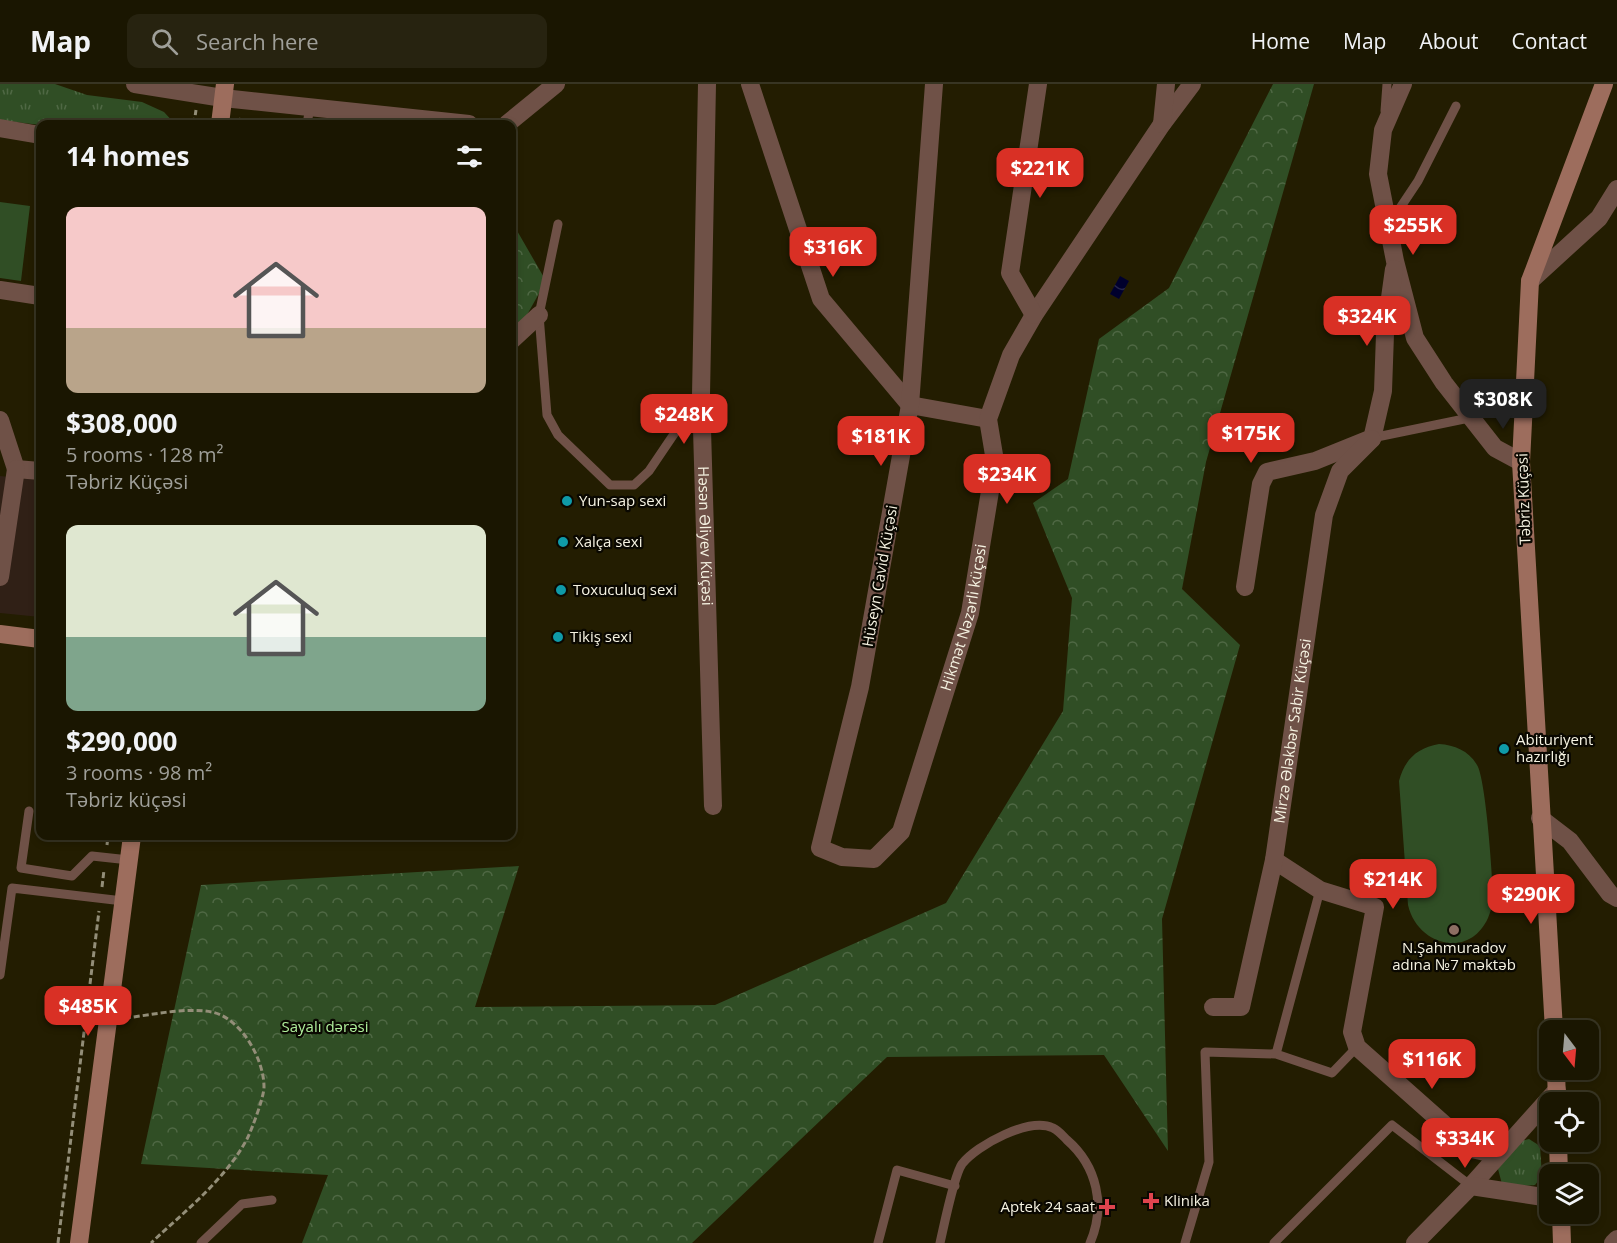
<!DOCTYPE html>
<html lang="en">
<head>
<meta charset="utf-8">
<style>
	:root { --surface:#1a1601; --page:#272310; --text:#f1f3f6; --muted:#9f9f99; --line:#383523; --accent:#d93025 }
	body { margin:0; font-family:"Open Sans",sans-serif; background:var(--page); color:var(--text); height:100vh; display:flex; flex-direction:column; font-size:22px; white-space:nowrap }
	* { box-sizing:border-box; margin:0 }
	p { font-size:20px; color:var(--muted) }
	.icon { flex:none; width:33px; height:33px; fill:none; stroke:currentColor; stroke-width:2; stroke-linecap:round; stroke-linejoin:round }
	.map { position:relative; flex:1; overflow:hidden }
	.drawer { position:absolute; left:36px; top:36px; width:480px; height:720px; display:flex; flex-direction:column; background:var(--surface); border-radius:12px; box-shadow:0 3px 9px #0003,0 0 0 2px var(--line) }
	.drawer>* { flex:none }
	.needle { width:39px; rotate:164deg }
	.controls { position:absolute; left:1539px; top:936px; display:grid; gap:12px }
	.controls a { display:grid; place-items:center; width:60px; height:60px; border-radius:12px; background:var(--surface); box-shadow:0 3px 9px #0003,0 0 0 2px var(--line); font-size:30px }
	.price { position:absolute; translate:-50% -51px; padding:0 14px; border-radius:12px; background:var(--accent); color:#fff; font-size:20px; line-height:39px; filter:drop-shadow(0 2px 3px #0008) }
	.price::after { content:''; position:absolute; left:50%; top:36px; width:18px; height:14px; margin-left:-9px; background:inherit; clip-path:polygon(0 0,100% 0,50% 100%) }
	.price.current { background:#222; color:#fff }
	ul { padding:0; list-style:none }
	li { display:grid; align-content:center; gap:12px; height:318px; padding:0 30px }
	li span { display:grid; place-items:center; height:186px; border-radius:12px; color:#555 }
	li>.icon { margin-inline-start:auto }
	span .icon { width:108px; height:108px; fill:#fffc; stroke-width:1 }
	li b { font-size:26px }
	h2 { display:flex; justify-content:space-between; align-items:center; height:72px; padding:0 30px; font-size:26px }
	header { display:flex; align-items:center; gap:36px; box-sizing:border-box; height:84px; padding:0 30px; background:var(--surface); border-bottom:2px solid var(--line) }
	header strong { font-size:28px }
	nav { display:flex; gap:33px; margin-inline-start:auto; font-size:21px }
	.search { width:420px; height:54px; background:var(--page); display:flex; align-items:center; gap:15px; box-sizing:border-box; padding:0 21px; border-radius:12px; color:var(--muted); font-size:22px }
	.map>svg:first-child { display:block }
	.commercial { fill:#302016 }
	.grass { fill:url(#grass-tufts) }
	.forest { fill:url(#forest-crowns) }
	.garden { fill:#304e25 }
	.water { fill:url(#water-waves) }
	.lines { fill:none; stroke-linecap:round; stroke-linejoin:round }
	.path { stroke:#938e78; stroke-width:3; stroke-dasharray:6 3; stroke-linecap:butt }
	.lane { stroke:#6f5147; stroke-width:9 }
	.street { stroke:#6f5147; stroke-width:18 }
	.secondary { stroke:#9d6d5d; stroke-width:18 }
	.culture-dot { fill:#0f9aa8; stroke:#0a0801; stroke-width:2 }
	.education-dot { fill:#8d6e63; stroke:#0a0801; stroke-width:2 }
	.health-dot { fill:#e0444e; stroke:#0a0801; stroke-width:2 }
	.labels { text-anchor:middle; stroke-width:4.5; stroke-linejoin:round; paint-order:stroke }
	.street-label { font-size:15px; fill:#f6f3e2; stroke:#0a0801 }
	.poi-label { font-size:15px; fill:#f6f3e2; stroke:#0a0801; text-anchor:start }
	.park-label { font-size:15px; fill:#afee9b; stroke:#0a0801 }
</style>
</head>
<body>
<header>
<strong>Map</strong>
<div class="search"><svg class="icon" aria-label="search" viewBox="0 0 24 24"><circle cx="10" cy="10" r="6"/><path d="M15 15l6 6"/></svg>Search here</div>
<nav><a>Home</a><a>Map</a><a>About</a><a>Contact</a></nav>
</header>
<div class="map">
<svg width="1617" height="1159" viewBox="0 0 1617 1159">
	<defs>
		<pattern id="grass-tufts" width="24" height="20" patternUnits="userSpaceOnUse" patternTransform="scale(1.5)"><rect width="24" height="20" fill="#304e25"/><path d="M3 7l-1-3M5 7V3M7 7l1-3M15 17l-1-3M17 17v-4M19 17l1-3" fill="none" stroke="#4f6844"/></pattern>
		<pattern id="forest-crowns" width="20" height="18" patternUnits="userSpaceOnUse" patternTransform="scale(1.5)"><rect width="20" height="18" fill="#304e25"/><path d="M2 6a3 3 0 1 1 6 0M12 15a3 3 0 1 1 6 0" fill="none" stroke="#4f6844"/></pattern>
		<pattern id="water-waves" width="16" height="10" patternUnits="userSpaceOnUse" patternTransform="scale(1.5)"><rect width="16" height="10" fill="#00002d"/><path d="M0 5q4-4 8 0t8 0" fill="none" stroke="#26264b"/></pattern>
	</defs>
	<rect width="100%" height="100%" fill="#231d01"/>
	<!-- commercial -->
	<path class="commercial" d="M0 392 40 396V533L0 529Z"/>
	<!-- grass -->
	<path class="grass" d="M0 0H55L87 11 142 18 164 28 175 40 40 41 0 36Z
		M1529 1055 1540 1062 1542 1092 1535 1101 1513 1103 1502 1100 1498 1085 1521 1057Z"/>
	<!-- forest -->
	<path class="forest" d="M1273 0H1314L1206 378 1182 505 1240 561 1162 835 1168 1067 1104 971 887 973 692 1159H302L328 1091 141 1080 201 801 519 782 475 923 715 921 946 819 1063 627 1072 514 1033 419 1068 395 1099 255 1169 204Z
		M512 138 546 197 519 245 512 252Z"/>
	<!-- garden -->
	<path class="garden" d="M0 118 30 122 21 197 0 194Z
		M1439 660C1455 661 1469 667 1477 681 1486 695 1493 796 1493 817 1492 823 1490 829 1488 834 1469 876 1417 861 1408 821L1399 697C1405 675 1417 664 1439 660Z"/>
	<!-- water -->
	<path class="water" d="M1120 192 1129 197 1119 215 1110 210Z"/>
	<g class="lines">
		<!-- path -->
		<path class="path" d="M194 40 196 26
			M240 40 241 32
			M107 761 108 752
			M102 803 104 786
			M125 934C152 931 185 923 212 928 241 934 264 975 264 1003 264 1013 252 1045 247 1055 225 1096 185 1127 151 1159
			M58 1159 99 827"/>
		<!-- lane -->
		<path class="lane" d="M1385 27 1387 0
			M307 40 310 23
			M1390 139 1418 97 1456 22
			M558 140 539 231 547 331 558 351 610 401H634L649 387 699 313
			M1372 354 1469 334
			M29 727 21 784 72 792 92 772 129 776
			M372 753V752
			M0 891 12 804 123 817
			M1276 970 1320 806
			M201 1159 242 1120 272 1116
			M878 1159 897 1086 955 1102
			M940 1159C944 1142 954 1091 962 1080 977 1061 1029 1033 1053 1044 1058 1046 1063 1052 1067 1056 1097 1082 1106 1122 1090 1159
			M1185 1159 1209 1078 1205 968 1276 970 1332 989 1357 963
			M1274 1159 1392 1041 1471 1102"/>
		<!-- street -->
		<g class="street">
			<path d="M135 0 223 14 469 40"/>
			<path id="s1" d="M707 0 701 311 713 722"/>
			<path d="M750 0 821 215 910 321 988 335"/>
			<path id="s2" d="M934 0 910 321 860 603 820 764 842 773 874 775 901 748 970 529 995 377 988 335 1011 271 1034 231 1162 40 1192 0"/>
			<path d="M1403 0 1383 46 1378 90 1395 177 1415 254 1444 299 1495 364 1521 378"/>
			<path d="M507 40 556 0"/>
			<path d="M1162 40 1166 0"/>
			<path d="M0 44 40 51"/>
			<path d="M1530 197 1599 134 1617 105"/>
			<path d="M0 206 40 212"/>
			<path d="M1034 231 1010 189 1038 0"/>
			<path d="M512 256 539 231"/>
			<path d="M0 336 16 385 40 387"/>
			<path d="M1372 355 1383 307 1385 250 1394 185"/>
			<path d="M0 493 16 385"/>
			<path d="M1245 503 1261 400 1267 388 1315 377 1367 356"/>
			<path d="M1540 734 1570 757 1610 810 1617 814"/>
			<path d="M1274 776 1320 806 1375 823 1352 948 1357 963 1472 1065 1485 1068 1503 1066"/>
			<path id="s3" d="M1213 923H1241L1274 776 1324 431 1340 387 1372 355"/>
			<path d="M1471 1102 1557 1006"/>
			<path d="M1415 1159 1471 1102 1550 1114"/>
			<path d="M1613 1159 1617 1155"/>
		</g>
		<!-- secondary -->
		<path class="secondary" d="M220 40 225 0
			M0 550 40 555
			M1554 946 1521 378 1530 197 1604 0
			M1556 986 1557 1018
			M1558 1058 1559 1090
			M1561 1130 1562 1159
			M79 1159 132 752"/>
	</g>
	<!-- markers -->
	<g class="culture-dot">
		<circle cx="567" cy="417" r="6"/>
		<circle cx="563" cy="458" r="6"/>
		<circle cx="561" cy="506" r="6"/>
		<circle cx="558" cy="553" r="6"/>
		<circle cx="1504" cy="665" r="6"/>
	</g>
	<circle class="education-dot" cx="1454" cy="846" r="6"/>
	<g class="health-dot">
		<path d="M1148 1108h6v6h6v6h-6v6h-6v-6h-6v-6h6z"/>
		<path d="M1104 1114h6v6h6v6h-6v6h-6v-6h-6v-6h6z"/>
	</g>
	<g class="labels">
		<!-- street labels -->
		<g class="street-label">
			<text transform="translate(1524 415) rotate(-92)" y="5">Təbriz Küçəsi</text>
			<text dy="5" stroke="none"><textPath href="#s1" startOffset="452">Həsən Əliyev Küçəsi</textPath></text>
			<text transform="translate(880 492) rotate(-80)" y="5">Hüseyn Cavid Küçəsi</text>
			<text dy="5" stroke="none"><textPath href="#s2" startOffset="1092">Hikmət Nəzərli küçəsi</textPath></text>
			<text dy="5" stroke="none"><textPath href="#s3" startOffset="309">Mirzə Ələkbər Sabir Küçəsi</textPath></text>
		</g>
		<!-- poi labels -->
		<g class="poi-label">
			<text x="579" y="422">Yun-sap sexi</text>
			<text x="575" y="463">Xalça sexi</text>
			<text x="573" y="511">Toxuculuq sexi</text>
			<text x="570" y="558">Tikiş sexi</text>
			<text x="1516" y="661">Abituriyent<tspan x="1516" dy="17">hazırlığı</tspan></text>
			<text x="1454" y="869" text-anchor="middle">N.Şahmuradov<tspan x="1454" dy="17">adına №7 məktəb</tspan></text>
			<text x="1164" y="1122">Klinika</text>
			<text x="1095" y="1128" text-anchor="end">Aptek 24 saat</text>
		</g>
		<!-- park labels -->
		<g class="park-label">
			<text x="325" y="948">Sayalı dərəsi</text>
		</g>
	</g>
</svg>
<div class="controls">
<a><svg class="needle" viewBox="-14 -14 28 28"><path d="M0-13l5 13h-10z" fill="#e53935"/><path d="M0 13l5-13h-10z" fill="#9f9f99"/></svg></a>
<a><svg class="icon" aria-label="locate" viewBox="0 0 24 24"><circle cx="12" cy="12" r="6"/><path d="M12 2v4M12 18v4M2 12h4M18 12h4"/></svg></a>
<a><svg class="icon" aria-label="layers" viewBox="0 0 24 24"><path d="M12 4l9 5-9 5-9-5zM3 14l9 5 9-5"/></svg></a>
</div>
<b class="price" style="left:1040px;top:115px">$221K</b>
<b class="price" style="left:1413px;top:172px">$255K</b>
<b class="price" style="left:833px;top:194px">$316K</b>
<b class="price" style="left:1367px;top:263px">$324K</b>
<b class="price current" style="left:1503px;top:346px">$308K</b>
<b class="price" style="left:684px;top:361px">$248K</b>
<b class="price" style="left:1251px;top:380px">$175K</b>
<b class="price" style="left:881px;top:383px">$181K</b>
<b class="price" style="left:1007px;top:421px">$234K</b>
<b class="price" style="left:1393px;top:826px">$214K</b>
<b class="price" style="left:1531px;top:841px">$290K</b>
<b class="price" style="left:88px;top:953px">$485K</b>
<b class="price" style="left:1432px;top:1006px">$116K</b>
<b class="price" style="left:1465px;top:1085px">$334K</b>
<section class="drawer">
<h2>14 homes<svg class="icon" aria-label="filters" viewBox="0 0 24 24"><path d="M4 7h16M4 17h16"/><circle cx="9" cy="7" r="2"/><circle cx="15" cy="17" r="2"/></svg></h2>
<ul>
<li><span style="background:linear-gradient(#f6c9c9 65%,#b9a48a 0)"><svg class="icon" aria-label="home" viewBox="0 0 24 24"><path d="M3 11l9-7 9 7M6 9v11h12V9"/></svg></span><div><b>$308,000</b><p>5 rooms · 128 m²</p><p>Təbriz Küçəsi</p></div></li>
<li><span style="background:linear-gradient(#dfe7d0 60%,#7fa58c 0)"><svg class="icon" aria-label="home" viewBox="0 0 24 24"><path d="M3 11l9-7 9 7M6 9v11h12V9"/></svg></span><div><b>$290,000</b><p>3 rooms · 98 m²</p><p>Təbriz küçəsi</p></div></li>
</ul>
</section>
</div>
</body>
</html>
